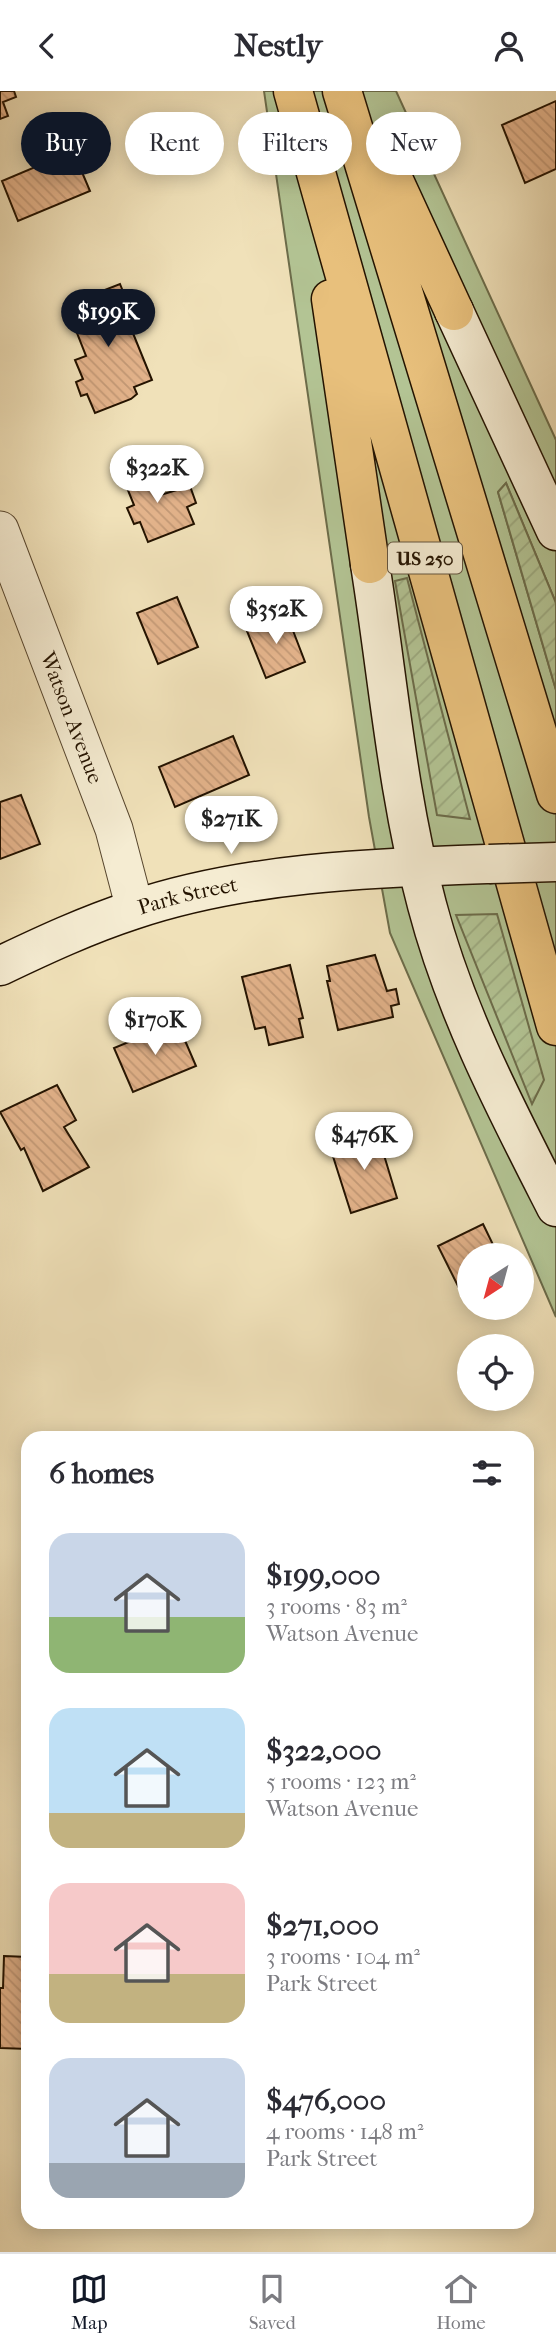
<!DOCTYPE html>
<html lang="en">
<head>
<meta charset="utf-8">
<style>
	:root { --surface:#fff; --page:#f7f7f7; --text:#2b2b33; --muted:#7c7c81; --line:#e1e1e2; --accent:#111827 }
	body { margin:0; font-family:"IM FELL French Canon",serif; background:var(--page); color:var(--text); height:100vh; display:flex; flex-direction:column; font-size:26px; white-space:nowrap }
	* { box-sizing:border-box; margin:0 }
	p { font-size:23px; color:var(--muted) }
	.icon { flex:none; width:38px; height:38px; fill:none; stroke:currentColor; stroke-width:2; stroke-linecap:round; stroke-linejoin:round }
	.map { position:relative; flex:1; overflow:hidden }
	.drawer { position:absolute; left:21px; top:1340px; width:513px; height:798px; display:flex; flex-direction:column; background:var(--surface); border-radius:21px; box-shadow:0 4px 18px #0003 }
	.drawer>* { flex:none }
	.hud { position:absolute; left:21px; top:21px; width:514px; height:63px; display:flex; gap:14px }
	.needle { width:46px; rotate:216deg }
	.tools { position:absolute; left:457px; top:1152px; display:grid; gap:14px }
	.tools a { display:grid; place-items:center; width:77px; height:77px; border-radius:50%; background:var(--surface); box-shadow:0 4px 18px #0003; font-size:35px }
	.price { position:absolute; translate:-50% -60px; padding:0 16px; border-radius:24px; background:#fff; color:#222; font-size:23px; line-height:46px; filter:drop-shadow(0 2px 4px #0008) }
	.price::after { content:''; position:absolute; left:50%; top:42px; width:21px; height:16px; margin-left:-10px; background:inherit; clip-path:polygon(0 0,100% 0,50% 100%) }
	.price.on { background:var(--accent); color:#fff }
	ul { padding:0; list-style:none }
	li { display:flex; align-items:center; gap:21px; height:175px; padding:0 28px }
	li span { display:grid; place-items:center; flex:none; width:196px; height:140px; border-radius:21px; color:#555 }
	li>.icon { margin-inline-start:auto }
	span .icon { width:84px; height:84px; fill:#fffc; stroke-width:1 }
	li b { font-size:30px }
	h2 { display:flex; justify-content:space-between; align-items:center; height:84px; padding:0 28px; font-size:30px }
	.pill { padding:0 24px; border-radius:32px; background:var(--surface); box-shadow:0 4px 18px #0003; font-size:24px; line-height:63px }
	.pill.on { background:var(--accent); color:#fff }
	header { display:flex; justify-content:space-between; align-items:center; height:91px; padding:0 28px; background:var(--surface); font-size:32px; font-weight:700 }
	.menu { display:flex; justify-content:space-around; align-items:center; height:98px; border-top:2px solid var(--line); background:var(--surface); font-size:19px; color:var(--muted) }
	.menu a { display:grid; justify-items:center; gap:4px }
	.menu .on { color:var(--accent) }
	.map>svg:first-child { display:block }
	.grass { fill:#b3c494; stroke:#6c6c4a; stroke-width:2 }
	.garden { fill:url(#garden-furrows); stroke:#6c6c4a; stroke-width:2 }
	.building { fill:url(#building-back-hatch); stroke:#241300; stroke-width:2 }
	.lines { fill:none; stroke-linecap:round; stroke-linejoin:round }
	.street-casing { stroke:#57462e; stroke-width:39 }
	.secondary-casing { stroke:#241300; stroke-width:41 }
	.highway-casing { stroke:#241300; stroke-width:41 }
	.street { stroke:#f5ecd2; stroke-width:37 }
	.secondary { stroke:#f5ecd2; stroke-width:38 }
	.highway { stroke:#e8c07c; stroke-width:38 }
	.secondary-bridge-casing { stroke:#241300; stroke-width:41; stroke-linecap:butt }
	.secondary-bridge { stroke:#f5ecd2; stroke-width:38 }
	.labels { text-anchor:middle; stroke-width:5; stroke-linejoin:round; paint-order:stroke }
	.shield { fill:#f5ecd2; stroke:#63543f; stroke-width:2 }
	.shield-label { font-size:19px; font-weight:bold; fill:#241300 }
	.street-label { font-size:21px; fill:#241300; stroke:#f5ecd2 }
</style>
</head>
<body>
<header><svg class="icon" aria-label="back" viewBox="0 0 24 24"><path d="M15 5l-7 7 7 7"/></svg>Nestly<svg class="icon" aria-label="person" viewBox="0 0 24 24"><circle cx="12" cy="8" r="4"/><path d="M4 21q1-7 8-7t8 7"/></svg></header>
<div class="map">
<svg width="556" height="2161" viewBox="0 0 556 2161">
	<defs>
		<pattern id="garden-furrows" width="10" height="10" patternUnits="userSpaceOnUse" patternTransform="scale(1.75)"><rect width="10" height="10" fill="#b3c494"/><path d="M-1 1l2-2M0 10L10 0M9 11l2-2" fill="none" stroke="#9aa87e"/></pattern>
		<pattern id="building-back-hatch" width="6" height="6" patternUnits="userSpaceOnUse" patternTransform="scale(1.75)"><rect width="6" height="6" fill="#e3b38b"/><path d="M-1 5l2 2M0 0l6 6M5-1l2 2" fill="none" stroke="#c39976"/></pattern>
	</defs>
	<rect width="100%" height="100%" fill="#f0e1b9"/>
	<filter id="stains"><feTurbulence type="fractalNoise" baseFrequency=".00286" numOctaves="4"/><feColorMatrix values="0 0 0 0 .2 0 0 0 0 .09 0 0 0 0 .02 0 0 0 .5 -.17"/></filter>
	<radialGradient id="worn" r=".72"><stop offset=".6" stop-color="#630" stop-opacity="0"/><stop offset="1" stop-color="#630" stop-opacity=".3"/></radialGradient>
	<!-- grass -->
	<path class="grass" d="M264 0H396L556 349V512L506 392 498 401 556 599V1226L390 842 369 726Z"/>
	<!-- garden -->
	<path class="garden" d="M506 392 556 512V599L498 401Z
		M407 487 470 728 437 724 395 490Z
		M497 823 544 989 532 1013 456 824Z"/>
	<!-- building -->
	<path class="building" d="M0 0H14L16 6 3 11 8 25 0 28Z
		M556 10V78L525 92 502 34Z
		M73 60 90 100 18 130 2 90Z
		M120 193 134 228 128 230 152 289 134 296 137 303 131 308 95 322 87 303 81 305 76 291 83 288 75 269 86 265 66 214Z
		M144 373 157 405 190 395 196 412 187 416 194 433 148 451 140 431 134 433 127 417 134 414 121 382Z
		M177 506 198 556 158 573 137 522Z
		M287 524 305 571 266 587 247 540Z
		M233 645 249 684 175 716 159 676Z
		M21 704 40 753 0 768V711Z
		M375 864 387 900 396 898 399 913 391 915 393 926 338 939 327 890H330L327 875Z
		M290 874 303 927 299 928 303 946 269 954 265 936 255 938 242 886Z
		M177 931 196 975 133 1001 114 957Z
		M57 994 76 1029 64 1036 89 1076 43 1100 24 1057 21 1059 0 1021Z
		M377 1041 397 1107 351 1122 330 1056Z
		M483 1133 498 1164H469V1210L466 1211 438 1155Z
		M4 1865 28 1866V1958L0 1957V1897H3Z"/>
	<g class="lines">
		<!-- street casing -->
		<g class="street-casing">
			<g id="street">
				<path id="s1" d="M0 439 114 738 135 818"/>
			</g>
		</g>
		<!-- secondary casing -->
		<g class="secondary-casing">
			<g id="secondary">
				<path d="M454 220 556 440"/>
				<path d="M370 473C388 586 397 702 427 814 455 921 506 1018 556 1116"/>
				<path id="s2" d="M0 875C44 854 87 834 133 819 246 781 371 777 489 773"/>
			</g>
		</g>
		<!-- highway casing -->
		<g class="highway-casing">
			<path id="highway" d="M293 0 556 935
				M342 0 556 703
				M383 66 454 220
				M331 208 370 473"/>
		</g>
		<!-- street -->
		<use href="#street" class="street"/>
		<!-- secondary -->
		<use href="#secondary" class="secondary"/>
		<!-- highway -->
		<use href="#highway" class="highway"/>
		<!-- secondary-bridge casing -->
		<g class="secondary-bridge-casing">
			<path id="secondary-bridge" d="M489 773 556 771"/>
		</g>
		<!-- secondary-bridge -->
		<use href="#secondary-bridge" class="secondary-bridge"/>
	</g>
	<g class="labels">
		<!-- shield labels -->
		<rect class="shield" x="388" y="451.5" width="74" height="31" rx="5"/>
		<g class="shield-label">
			<text x="425" y="474">US 250</text>
		</g>
		<!-- street labels -->
		<g class="street-label">
			<text dy="7" stroke="none"><textPath href="#s1" startOffset="201">Watson Avenue</textPath></text>
			<text dy="7" stroke="none"><textPath href="#s2" startOffset="201">Park Street</textPath></text>
		</g>
	</g>
	<rect width="100%" height="100%" filter="url(#stains)"/>
	<rect width="100%" height="100%" fill="url(#worn)"/>
</svg>
<div class="tools">
<a><svg class="needle" viewBox="-14 -14 28 28"><path d="M0-13l5 13h-10z" fill="#e53935"/><path d="M0 13l5-13h-10z" fill="#7c7c81"/></svg></a>
<a><svg class="icon" aria-label="locate" viewBox="0 0 24 24"><circle cx="12" cy="12" r="6"/><path d="M12 2v4M12 18v4M2 12h4M18 12h4"/></svg></a>
</div>
<b class="price on" style="left:108px;top:258px">$199K</b>
<b class="price" style="left:157px;top:414px">$322K</b>
<b class="price" style="left:276px;top:555px">$352K</b>
<b class="price" style="left:231px;top:765px">$271K</b>
<b class="price" style="left:155px;top:966px">$170K</b>
<b class="price" style="left:364px;top:1081px">$476K</b>
<div class="hud">
<a class="pill on">Buy</a>
<a class="pill">Rent</a>
<a class="pill">Filters</a>
<a class="pill">New</a>
</div>
<section class="drawer">
<h2>6 homes<svg class="icon" aria-label="filters" viewBox="0 0 24 24"><path d="M4 7h16M4 17h16"/><circle cx="9" cy="7" r="2"/><circle cx="15" cy="17" r="2"/></svg></h2>
<ul>
<li><span style="background:linear-gradient(#c9d6e8 60%,#8fb573 0)"><svg class="icon" aria-label="home" viewBox="0 0 24 24"><path d="M3 11l9-7 9 7M6 9v11h12V9"/></svg></span><div><b>$199,000</b><p>3 rooms · 83 m²</p><p>Watson Avenue</p></div></li>
<li><span style="background:linear-gradient(#bfe0f5 75%,#c2b280 0)"><svg class="icon" aria-label="home" viewBox="0 0 24 24"><path d="M3 11l9-7 9 7M6 9v11h12V9"/></svg></span><div><b>$322,000</b><p>5 rooms · 123 m²</p><p>Watson Avenue</p></div></li>
<li><span style="background:linear-gradient(#f6c9c9 65%,#c2b280 0)"><svg class="icon" aria-label="home" viewBox="0 0 24 24"><path d="M3 11l9-7 9 7M6 9v11h12V9"/></svg></span><div><b>$271,000</b><p>3 rooms · 104 m²</p><p>Park Street</p></div></li>
<li><span style="background:linear-gradient(#c9d6e8 75%,#9aa5b1 0)"><svg class="icon" aria-label="home" viewBox="0 0 24 24"><path d="M3 11l9-7 9 7M6 9v11h12V9"/></svg></span><div><b>$476,000</b><p>4 rooms · 148 m²</p><p>Park Street</p></div></li>
</ul>
</section>
</div>
<nav class="menu">
<a class="on"><svg class="icon" aria-label="map" viewBox="0 0 24 24"><path d="M3 6l6-2 6 2 6-2v14l-6 2-6-2-6 2zM9 4v14M15 6v14"/></svg>Map</a>
<a><svg class="icon" aria-label="saved" viewBox="0 0 24 24"><path d="M7 4h10v16l-5-4-5 4z"/></svg>Saved</a>
<a><svg class="icon" aria-label="home" viewBox="0 0 24 24"><path d="M3 11l9-7 9 7M6 9v11h12V9"/></svg>Home</a>
</nav>
</body>
</html>
